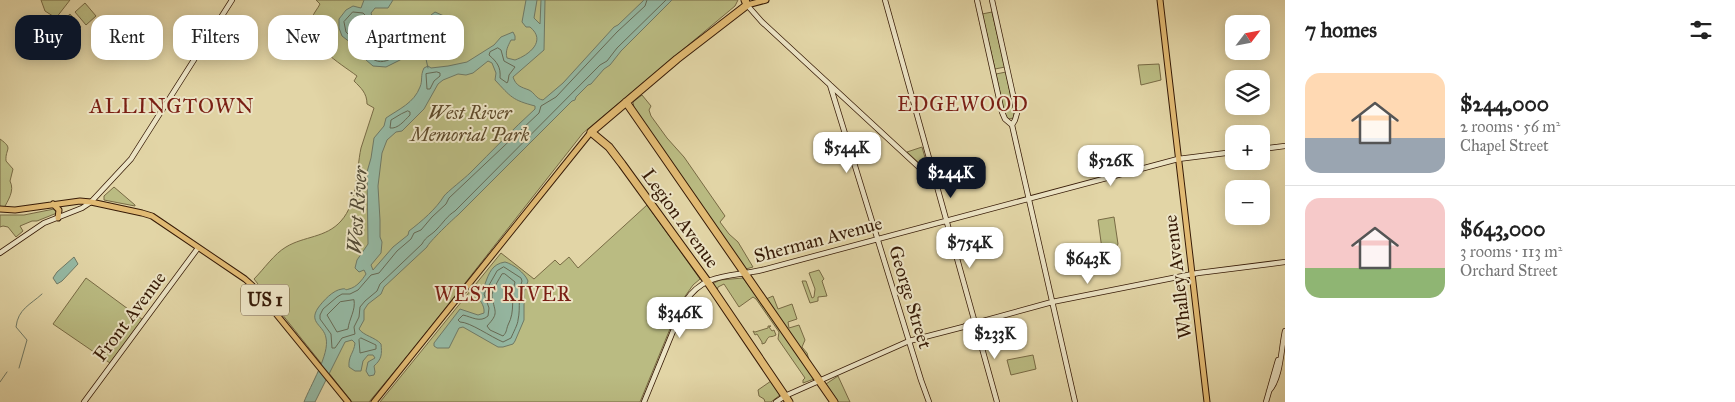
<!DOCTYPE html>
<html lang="en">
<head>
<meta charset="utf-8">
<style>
	:root { --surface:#fff; --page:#f2f2f2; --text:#222; --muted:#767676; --line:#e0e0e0; --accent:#111827 }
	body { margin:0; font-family:"IM FELL Great Primer",serif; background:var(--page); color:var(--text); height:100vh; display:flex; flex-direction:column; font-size:19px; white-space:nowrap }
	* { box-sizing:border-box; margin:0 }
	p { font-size:16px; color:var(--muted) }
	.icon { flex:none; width:28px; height:28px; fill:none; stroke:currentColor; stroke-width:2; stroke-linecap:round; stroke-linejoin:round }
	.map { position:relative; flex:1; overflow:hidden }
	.sheet { display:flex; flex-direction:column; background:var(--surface); width:450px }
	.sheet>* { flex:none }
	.guide { position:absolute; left:15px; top:15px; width:475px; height:45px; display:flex; gap:10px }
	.needle { width:32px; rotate:58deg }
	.tools { position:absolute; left:1225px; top:15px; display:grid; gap:10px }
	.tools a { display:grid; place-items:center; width:45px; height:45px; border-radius:10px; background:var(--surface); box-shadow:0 2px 12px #0003; font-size:25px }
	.price { position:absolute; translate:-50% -42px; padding:0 11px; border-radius:10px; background:#fff; color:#222; font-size:16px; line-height:32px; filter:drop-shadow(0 1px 2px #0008) }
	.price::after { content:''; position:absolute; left:50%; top:30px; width:15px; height:11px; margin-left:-8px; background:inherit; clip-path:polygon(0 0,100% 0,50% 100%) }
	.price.selected { background:var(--accent); color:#fff }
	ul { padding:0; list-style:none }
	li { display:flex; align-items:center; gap:15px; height:125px; padding:0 20px }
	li+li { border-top:1px solid var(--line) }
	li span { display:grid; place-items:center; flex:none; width:140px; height:100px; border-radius:15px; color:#555 }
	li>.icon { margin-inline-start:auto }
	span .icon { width:60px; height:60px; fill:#fffc; stroke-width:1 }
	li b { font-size:21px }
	h2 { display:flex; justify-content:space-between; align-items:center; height:60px; padding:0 20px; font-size:21px }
	.pill { padding:0 18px; border-radius:15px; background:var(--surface); box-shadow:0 2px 12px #0003; font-size:18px; line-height:45px }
	.pill.selected { background:var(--accent); color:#fff }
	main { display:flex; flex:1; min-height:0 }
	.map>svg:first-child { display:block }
	.green { fill:#babb82; stroke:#786a44 }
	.water { fill:#95b9a4; stroke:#6f7965; fill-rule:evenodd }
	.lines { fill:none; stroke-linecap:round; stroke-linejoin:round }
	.shore { stroke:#666a55; stroke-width:1 }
	.stream { stroke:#6f7965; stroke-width:1 }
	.secondary-casing { stroke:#361a06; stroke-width:6 }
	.primary-casing { stroke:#361a06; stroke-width:7 }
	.highway-casing { stroke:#361a06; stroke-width:9 }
	.secondary { stroke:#ece4c5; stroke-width:4.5 }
	.primary { stroke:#e1ba73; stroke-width:5 }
	.highway { stroke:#e1ba73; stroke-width:7 }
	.labels { text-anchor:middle; stroke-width:4; stroke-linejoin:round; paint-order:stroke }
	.shield { fill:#ece4c5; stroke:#6d573f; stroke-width:1 }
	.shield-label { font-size:18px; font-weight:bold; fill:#361a06 }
	.park-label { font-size:19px; font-style:italic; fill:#5e4a2b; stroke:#ece4c5 }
	.street-label { font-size:19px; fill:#361a06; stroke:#ece4c5 }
	.neighbourhood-label { font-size:20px; letter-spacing:1px; fill:#7a1f14; stroke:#ece4c5 }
	.water-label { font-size:20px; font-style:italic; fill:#524a35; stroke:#ece4c5 }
	.quarter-label { font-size:21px; letter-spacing:1px; fill:#7a1f14; stroke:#ece4c5 }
</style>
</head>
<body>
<main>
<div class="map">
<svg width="1285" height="402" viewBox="0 0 1285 402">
	<rect width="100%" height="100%" fill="#e2d5a6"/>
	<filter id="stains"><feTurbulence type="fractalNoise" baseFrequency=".004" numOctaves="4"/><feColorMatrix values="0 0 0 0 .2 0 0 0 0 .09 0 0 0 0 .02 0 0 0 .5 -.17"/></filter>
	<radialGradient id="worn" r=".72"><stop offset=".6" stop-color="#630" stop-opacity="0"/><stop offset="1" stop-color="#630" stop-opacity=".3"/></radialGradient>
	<!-- green -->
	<path class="green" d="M41 0H70L56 18 45 11Z
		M316 0H738L735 6 583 133 414 348 369 402H352L254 279C264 269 274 254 286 247 304 236 326 238 341 221 358 202 356 172 361 148 365 135 370 121 374 108L367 104C367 93 361 88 354 81L357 76C340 63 305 44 312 18 313 14 318 8 320 4Z
		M85 3 96 16 86 25 75 12Z
		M992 12 1005 67 995 69 982 14Z
		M70 14 81 27 72 36 60 23Z
		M1159 64 1161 80 1141 85 1138 65Z
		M1006 72 1014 112V118L1008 119 1004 113 996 74Z
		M642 95 651 106 649 110 651 116 667 138 684 157 725 216 720 222 729 234 738 242 753 267 746 269 634 108 633 102Z
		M0 139C14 149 5 148 6 161L13 169 10 181C15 191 8 200 3 210L0 209Z
		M922 147 929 172 907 152Z
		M114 187 135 205V206L104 200V196Z
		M647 205 700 279 693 285 681 302 640 402H380L501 253 534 279 555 260 560 265 569 257 578 268Z
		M54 209 57 213 37 221H32L20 226 23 231 16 237 8 227 3 226 0 227V215H24Z
		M1114 217 1118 244 1117 246 1102 249 1098 220Z
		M819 270 824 279 822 281 827 296 818 297V301L810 303 802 281H806L812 298 814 297 815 289 809 273Z
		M86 278 143 320 110 363 53 324Z
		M743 278 815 378 814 379 803 383V380L805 378 778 339 779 332 756 299 753 297 739 307 724 284 718 287 717 291 746 332 712 284 720 280Z
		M773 296 778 309 792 304 797 319 788 322 789 328 799 325 805 340 802 347 807 353 809 360 766 299Z
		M771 326 769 327 772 331 774 330 776 335C769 339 770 333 765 343L762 344V342L757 334 755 335 753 331 755 332 768 328V326Z
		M1033 355 1036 369 1011 375 1007 360Z
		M838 376 850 402H838L826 384Z
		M771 381 780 395 771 402H765L764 399 759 396 758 390Z"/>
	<!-- water -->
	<path class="water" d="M364 0H393L388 8H375L371 13 372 16 358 30 363 39 368 40 373 45 390 48C395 45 396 42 401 39 408 34 423 34 431 36L435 34 431 15 435 12 462 24V31L457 37 436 36 432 39 423 53H420L414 51 400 60 386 67 373 66 366 60 351 43 342 36 339 28V19L346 10 353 6 361 8Z
		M526 0H537L534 18 540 24 541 0H545L544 50 513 77C516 86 521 87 529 90 535 93 536 99 543 100L563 83 614 27 618 25 644 0H672L621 51 610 65 604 69 591 84 588 85 576 97 575 100 572 101 458 215C454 218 428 243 427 247L384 287 381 294 368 304 364 310V320L359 329C364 336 375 337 381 344 382 354 382 359 374 366L375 372 374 375 369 376 366 371 368 362 375 358 373 355H368L363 361 361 371H355L349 367C348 356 354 353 355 343L352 340 345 342 315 402H304C310 386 330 354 326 338 324 325 308 323 318 308 323 301 333 290 342 289 348 288 343 291 349 289 357 287 362 280 366 274L364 270 359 272 355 268 357 260 368 244 367 172 371 158 374 138 384 126 386 118C399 109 414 103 420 87 423 80 420 76 424 68L428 66 431 68 448 66 467 62 494 45 501 37 513 32 515 36V40H511C508 46 505 51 507 58L515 60C529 55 547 41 530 27H526L522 22ZM488 61 492 63 496 73 495 80C511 97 512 100 535 106V109C512 130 492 151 470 173 465 178 447 192 444 196 436 209 422 221 409 231L408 235 393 247 373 270 371 265 381 253 382 242 380 237V220L378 186 382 153 387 140 396 132 402 131 424 109 438 84 443 80 458 74 466 75 473 73Z
		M74 257 78 264 62 281 57 284 53 278 57 272Z
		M505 262C513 264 525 273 528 281L524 292V320L515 341 513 344 503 347H498L463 327 459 328 449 348H437L434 346V343L460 309 478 315 484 313C485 304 478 300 478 295 479 290 483 288 485 284 489 273 492 264 505 262Z"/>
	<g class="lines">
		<!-- shore -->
		<path class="shore" d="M647 0 645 6 617 32 556 97 541 106 539 113 449 198 446 204 432 217 421 230 414 233 411 239 397 251 379 273 371 275 358 290 350 294H342L337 297 323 309 320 315V319L331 334 332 348H335L342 338 355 334 354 327 359 317 360 307 365 301 377 291 380 284 422 244C426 236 432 235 437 229 443 223 447 216 455 211L600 65 607 61 617 48 666 0
			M353 12 363 13 365 15 354 28V35L351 37 346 32 344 22Z
			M441 20 456 27V31L441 32 438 22Z
			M422 40 425 43 421 47 413 46C391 56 381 75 361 47L362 45H365L372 50 391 52 397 50 404 43Z
			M498 48 501 50 504 61 515 67 509 75 508 81 507 83 500 78C501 67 497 62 489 55L490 52Z
			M437 72 440 73V76L434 81 430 89H427L426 74Z
			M408 111 410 112V115C404 121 398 129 390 128L391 120 401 114Z
			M504 267 521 278 522 281C517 294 521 307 518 320 518 324 513 333 511 338L503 342C491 337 470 322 460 322L458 320 463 315C472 317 480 323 488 316L489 308 484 294 497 271Z
			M505 274 515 282C510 298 516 310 508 325 506 330 507 332 503 336L490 330 487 326C499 313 495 313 492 297 491 292 499 279 502 274Z
			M354 300C356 310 349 319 348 329L337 332 327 315 340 302Z
			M361 338 376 345V349L360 353 359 340Z"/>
		<!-- stream -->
		<path class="stream" d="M426 59 428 68
			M19 368 27 340 16 327C18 309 30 305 42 294
			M0 382 7 372"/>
		<!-- secondary casing -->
		<g class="secondary-casing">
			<path id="secondary" d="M885 0 997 402
				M977 0 1002 112 1005 119 1012 125 1075 402
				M992 0 1017 113 1015 120 1012 125
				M747 5 762 22 935 182
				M830 85 921 380 929 402
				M1261 149 1285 146
				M0 253 44 223 82 208 91 202 131 159 232 0
				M965 326 1052 302 1198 273 1285 262
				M1269 391C1281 378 1281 349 1285 331
				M84 402 198 248
				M644 402 685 302C704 272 732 277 762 270L1178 159 1234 152
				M776 402 785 396 909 341 963 327
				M1266 402 1278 360"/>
		</g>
		<!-- primary casing -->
		<g class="primary-casing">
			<path id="primary" d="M1160 0 1207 402
				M747 5 766 0
				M53 204 59 210 58 218
				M0 209 15 210 80 201 91 202 142 213 152 216 245 279 255 288 348 402
				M374 402 591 132"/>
		</g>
		<!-- highway casing -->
		<g class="highway-casing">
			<path id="highway" d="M745 0 747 5 677 59 591 132 609 147 622 164 707 281 789 402
				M626 102 834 402"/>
		</g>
		<!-- secondary -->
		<use href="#secondary" class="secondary"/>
		<!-- primary -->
		<use href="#primary" class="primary"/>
		<!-- highway -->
		<use href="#highway" class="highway"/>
	</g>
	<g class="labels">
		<!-- shield labels -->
		<rect class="shield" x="241" y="284.5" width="48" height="31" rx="4"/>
		<g class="shield-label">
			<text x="265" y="306">US 1</text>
		</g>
		<!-- park labels -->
		<g class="park-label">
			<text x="470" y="119">West River<tspan x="470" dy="22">Memorial Park</tspan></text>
		</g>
		<!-- street labels -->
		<g class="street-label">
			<text transform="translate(681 218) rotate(54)" y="7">Legion Avenue</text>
			<text transform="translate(818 239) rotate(-15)" y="7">Sherman Avenue</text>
			<text transform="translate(1177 277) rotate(-97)" y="7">Whalley Avenue</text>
			<text transform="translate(911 297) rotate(73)" y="7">George Street</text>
			<text transform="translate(129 316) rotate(-53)" y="7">Front Avenue</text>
		</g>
		<!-- neighbourhood labels -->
		<g class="neighbourhood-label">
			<text x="963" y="111">EDGEWOOD</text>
			<text x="503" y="301">WEST RIVER</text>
		</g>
		<!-- water labels -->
		<g class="water-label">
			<text transform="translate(357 210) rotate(-86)" y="7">West River</text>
		</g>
		<!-- quarter labels -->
		<g class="quarter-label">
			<text x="172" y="113">ALLINGTOWN</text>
		</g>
	</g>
	<rect width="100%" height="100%" filter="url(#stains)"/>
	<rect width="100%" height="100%" fill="url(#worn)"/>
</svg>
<div class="tools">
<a><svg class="needle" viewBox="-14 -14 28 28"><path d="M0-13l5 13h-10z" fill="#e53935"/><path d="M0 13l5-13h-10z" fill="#767676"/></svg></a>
<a><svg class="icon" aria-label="layers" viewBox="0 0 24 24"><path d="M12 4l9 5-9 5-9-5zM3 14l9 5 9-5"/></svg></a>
<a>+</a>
<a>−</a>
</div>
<b class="price" style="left:847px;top:174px">$544K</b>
<b class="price" style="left:1111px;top:187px">$526K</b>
<b class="price selected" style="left:951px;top:199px">$244K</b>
<b class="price" style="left:970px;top:269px">$754K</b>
<b class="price" style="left:1088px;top:285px">$643K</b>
<b class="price" style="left:680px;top:339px">$346K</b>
<b class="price" style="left:995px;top:360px">$233K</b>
<div class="guide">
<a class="pill selected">Buy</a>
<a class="pill">Rent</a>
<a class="pill">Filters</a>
<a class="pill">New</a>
<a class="pill">Apartment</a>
</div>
</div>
<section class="sheet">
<h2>7 homes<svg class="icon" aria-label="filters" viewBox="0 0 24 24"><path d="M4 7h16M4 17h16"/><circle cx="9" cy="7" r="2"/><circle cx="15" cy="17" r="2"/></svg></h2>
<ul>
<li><span style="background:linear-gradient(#ffd9b3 65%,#9aa5b1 0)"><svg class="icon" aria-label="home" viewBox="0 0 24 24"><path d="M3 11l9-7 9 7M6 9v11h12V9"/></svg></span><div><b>$244,000</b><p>2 rooms · 56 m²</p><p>Chapel Street</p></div></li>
<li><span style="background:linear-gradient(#f6c9c9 70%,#8fb573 0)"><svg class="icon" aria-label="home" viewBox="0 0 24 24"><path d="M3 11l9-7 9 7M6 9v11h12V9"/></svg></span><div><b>$643,000</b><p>3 rooms · 113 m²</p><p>Orchard Street</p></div></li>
</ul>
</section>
</main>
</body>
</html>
